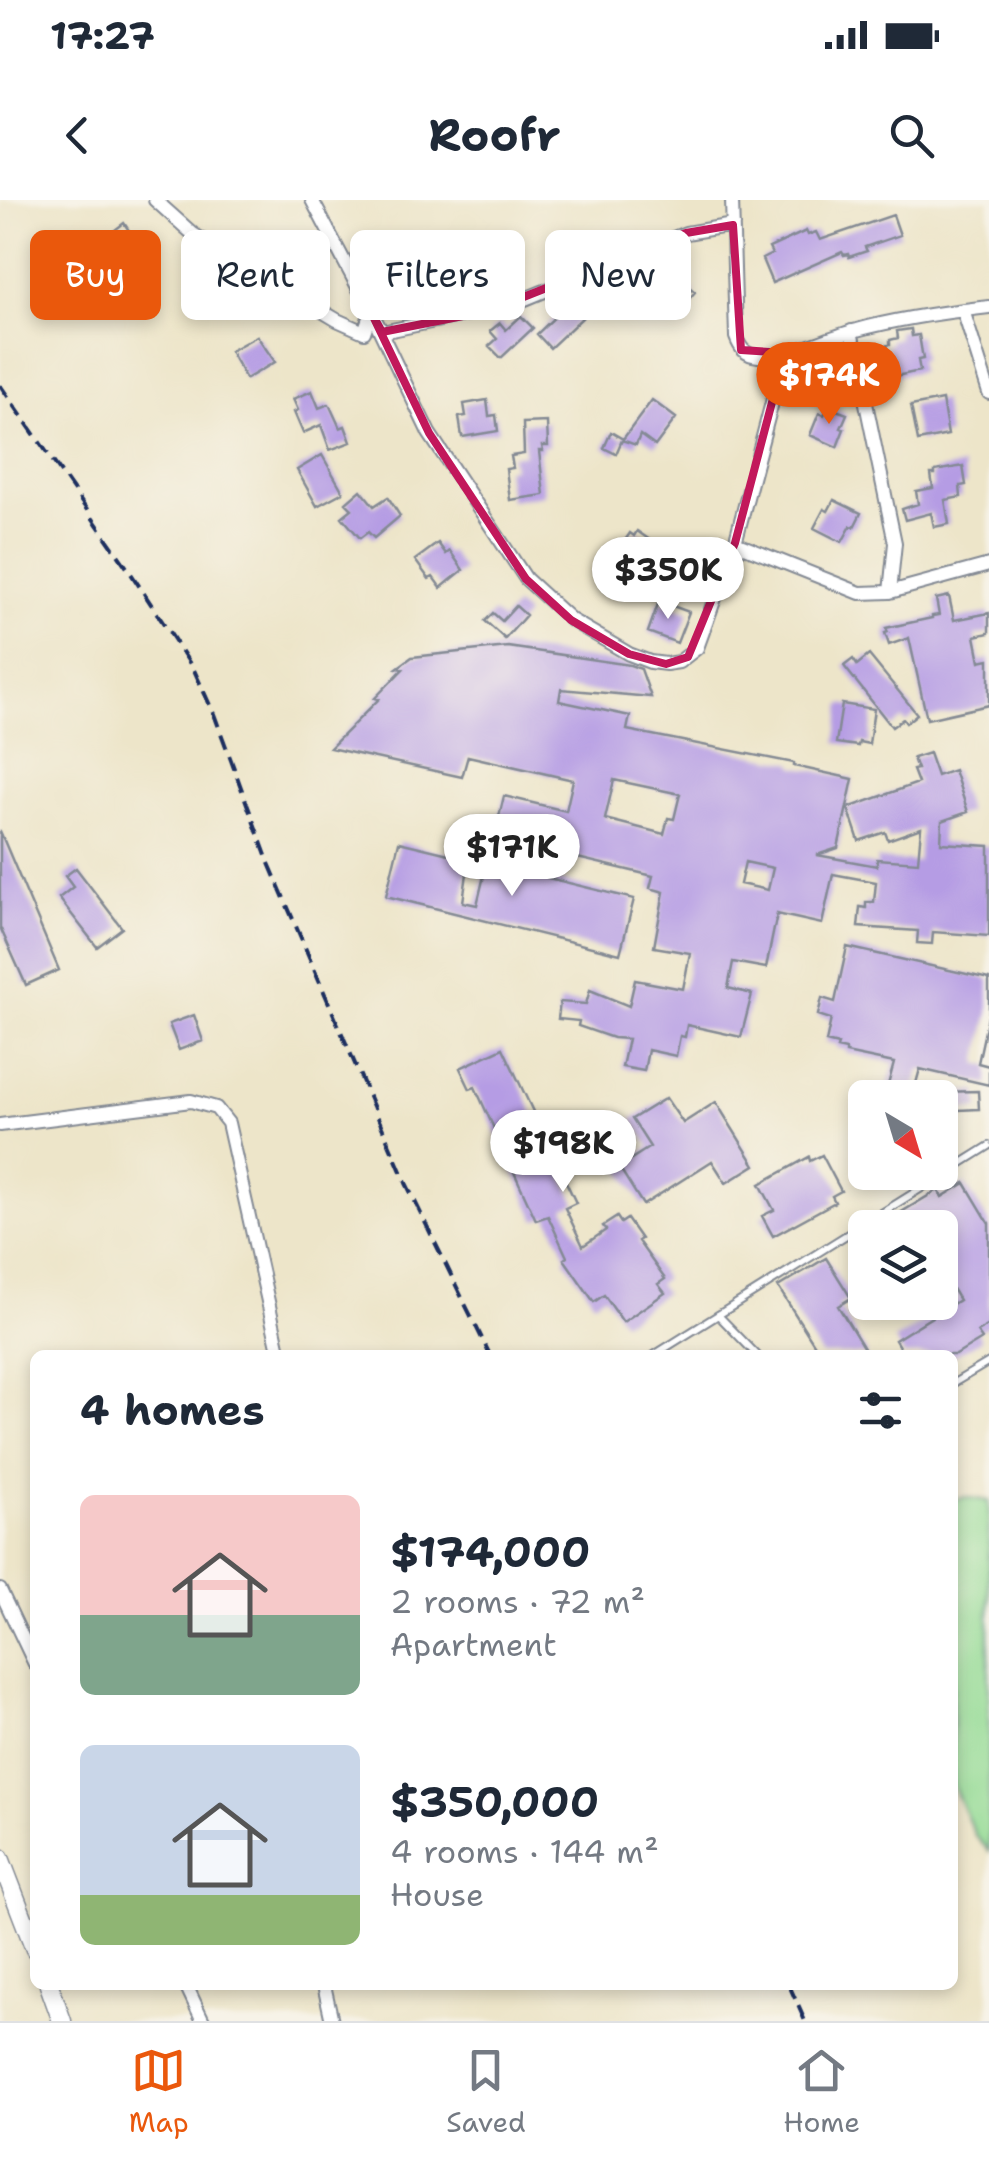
<!DOCTYPE html>
<html lang="en">
<head>
<meta charset="utf-8">
<style>
	:root { --surface:#fff; --page:#f2f2f3; --text:#1f2937; --muted:#747a83; --line:#e0e1e3; --accent:#ea580c }
	body { margin:0; font-family:"Shantell Sans",sans-serif; background:var(--page); color:var(--text); height:100vh; display:flex; flex-direction:column; font-size:38px; white-space:nowrap }
	* { box-sizing:border-box; margin:0 }
	p { font-size:32px; color:var(--muted) }
	.icon { flex:none; width:55px; height:55px; fill:none; stroke:currentColor; stroke-width:2; stroke-linecap:round; stroke-linejoin:round }
	.map { position:relative; flex:1; overflow:hidden }
	.drawer { position:absolute; left:30px; top:1150px; width:928px; height:640px; display:flex; flex-direction:column; background:var(--surface); border-radius:15px; box-shadow:0 5px 15px #0003 }
	.drawer>* { flex:none }
	.banner { position:absolute; left:30px; top:30px; width:930px; height:90px; display:flex; gap:20px }
	.needle { width:65px; rotate:142deg }
	.fabs { position:absolute; left:848px; top:880px; display:grid; gap:20px }
	.fabs a { display:grid; place-items:center; width:110px; height:110px; border-radius:15px; background:var(--surface); box-shadow:0 5px 15px #0003; font-size:50px }
	.price { position:absolute; translate:-50% -85px; padding:0 22px; border-radius:35px; background:#fff; color:#222; font-size:32px; line-height:65px; filter:drop-shadow(0 2px 5px #0008) }
	.price::after { content:''; position:absolute; left:50%; top:60px; width:30px; height:22px; margin-left:-15px; background:inherit; clip-path:polygon(0 0,100% 0,50% 100%) }
	.price.current { background:var(--accent); color:#fff }
	ul { padding:0; list-style:none }
	li { display:flex; align-items:center; gap:30px; height:250px; padding:0 50px }
	li span { display:grid; place-items:center; flex:none; width:280px; height:200px; border-radius:15px; color:#555 }
	li>.icon { margin-inline-start:auto }
	span .icon { width:120px; height:120px; fill:#fffc; stroke-width:1 }
	li b { font-size:42px }
	h2 { display:flex; justify-content:space-between; align-items:center; height:120px; padding:0 50px; font-size:42px }
	.pill { padding:0 35px; border-radius:15px; background:var(--surface); box-shadow:0 5px 15px #0003; font-size:35px; line-height:90px }
	.pill.current { background:var(--accent); color:#fff }
	.status { display:flex; justify-content:space-between; align-items:center; height:70px; padding:0 50px; background:var(--surface); direction:ltr }
	.status svg { height:28px; fill:currentColor }
	header { display:flex; justify-content:space-between; align-items:center; height:130px; padding:0 50px; background:var(--surface); font-size:45px; font-weight:700 }
	.dock { display:flex; justify-content:space-around; align-items:center; height:140px; border-top:2px solid var(--line); background:var(--surface); font-size:28px; color:var(--muted) }
	.dock a { display:grid; justify-items:center; gap:5px }
	.dock .current { color:var(--accent) }
	.map>svg:first-child { display:block }
	.green { fill:#94db95; stroke:#58857a; stroke-width:2.5 }
	.building { fill:#b59ce4; fill-rule:evenodd }
	.lines { fill:none; stroke-linecap:round; stroke-linejoin:round }
	.service-casing { stroke:#848a94; stroke-width:10 }
	.minor-casing { stroke:#848a94; stroke-width:16 }
	.secondary-casing { stroke:#848a94; stroke-width:21 }
	.service { stroke:#fff; stroke-width:6 }
	.minor { stroke:#fff; stroke-width:12 }
	.secondary { stroke:#fff; stroke-width:18 }
	.rail { stroke:#1b2f5e; stroke-width:4; stroke-dasharray:15 8; stroke-linecap:butt }
	.marked { fill:none; stroke:#c2185b; stroke-width:8; stroke-linejoin:round }
</style>
</head>
<body>
<div class="status"><b>17:27</b><svg viewBox="0 0 49 12"><path d="M0 12V9h3v3zM5 12V6h3v6zM10 12V3h3v9zM15 12V0h3v12zM26 1h20v11H26zM47 4h2v5h-2z"/></svg></div>
<header><svg class="icon" aria-label="back" viewBox="0 0 24 24"><path d="M15 5l-7 7 7 7"/></svg>Roofr<svg class="icon" aria-label="search" viewBox="0 0 24 24"><circle cx="10" cy="10" r="6"/><path d="M15 15l6 6"/></svg></header>
<div class="map">
<svg width="989" height="1821" viewBox="0 0 989 1821">
	<rect width="100%" height="100%" fill="#f7f3e8"/>
	<filter id="ink" filterUnits="userSpaceOnUse"><feTurbulence type="fractalNoise" baseFrequency=".01" numOctaves="2"/><feDisplacementMap in="SourceGraphic" scale="20" xChannelSelector="R" yChannelSelector="G"/><feConvolveMatrix kernelMatrix="1 2 1 2 8 2 1 2 1" color-interpolation-filters="sRGB"/></filter>
	<filter id="wash" filterUnits="userSpaceOnUse"><feTurbulence type="fractalNoise" baseFrequency=".0048" numOctaves="4" result="noise"/><feDisplacementMap in="SourceGraphic" scale="40" xChannelSelector="R" yChannelSelector="G"/><feGaussianBlur stdDeviation="2.25" result="paint"/><feColorMatrix in="noise" values="0 0 0 0 0 0 0 0 0 0 0 0 0 0 0 0 0 1.4 0 .05"/><feComposite in="paint" operator="in"/></filter>
	<g filter="url(#wash)">
		<rect width="100%" height="100%" fill="#ede5c9"/>
		<!-- green -->
		<path class="green" d="M965 1297 989 1301V1651L975 1635 953 1586 952 1300Z"/>
		<g id="blocks">
			<!-- building -->
			<path class="building" d="M893 15 900 35 865 47 867 51 849 57 848 54 844 55 842 52 772 83 762 59 772 54 769 48 806 31 808 35 816 32 820 40Z
				M124 23 149 61 130 76 102 40Z
				M669 70 695 92 671 120 650 102 659 91 655 87Z
				M568 104 582 118 550 148 537 134Z
				M521 116 533 128 501 158 489 146 497 139 490 131 500 123 506 130Z
				M911 129 912 136 919 135 923 159 918 160 920 171 896 176 893 159 890 160 887 145 890 144V140L898 138 897 131Z
				M257 136 275 162 246 179 230 151Z
				M312 191 319 208 329 204 340 228 345 226 351 242 330 250 321 225 303 233 294 212 298 210 293 199Z
				M487 200 489 216 496 215 498 231 462 237 459 217 466 216 464 204Z
				M652 200 676 218 655 246 640 235 636 245 622 240 616 254 604 248 611 232 623 239Z
				M942 200 948 235 918 241 911 206Z
				M828 207 847 214 841 228 844 229 837 247 810 235 819 213 824 215Z
				M547 222 548 246H542L543 251H539L544 295 510 300 506 269 513 268 511 256 524 254 523 223Z
				M322 255 343 292 317 306 297 270Z
				M963 266 966 285 960 286 961 297 945 300 949 324 934 327 931 313 905 320 902 309 918 304 916 291 933 288 931 274H935V271Z
				M361 290 374 306 388 297 400 316 374 338 368 332 360 338 342 317 352 309 346 303Z
				M834 300 861 313 854 327 851 326 842 342 814 328 824 309 828 311Z
				M637 331 660 347 637 379 615 365 624 352 619 349 630 333 634 336Z
				M438 343 446 354 450 351 463 370 441 388 433 377 429 379 415 360Z
				M949 396 954 420 989 413V433L975 436 980 461 989 459V505L927 519 909 438 889 445 885 433 888 432 886 428 932 418V416L939 415 936 399Z
				M659 401 689 412 677 443 648 432Z
				M516 406 526 415 505 439 485 421 493 413 502 421Z
				M508 447 630 465 641 469 651 497 561 489 559 501 630 516 627 530 794 563V566L853 579 838 648 817 655 877 666V659L918 662 921 628 888 640 885 632 859 641 848 608 918 583 913 570 917 569 913 558 929 553 937 576 954 570 968 612 942 621 941 643 989 646V736L933 732 932 744 917 743 918 731 858 727 860 707 866 708V702H874L876 682 833 674 822 724 777 714 766 768 733 762 728 788 752 794 741 837 687 825 685 837 680 836 676 856 648 850 644 871 622 867 628 839 613 838 578 826 579 821 558 819 560 802 586 804 590 790 629 806 635 780 683 789 690 753 654 747 664 692 650 688 653 676 498 639 502 626 497 625 504 596 566 611 573 580 468 556 462 577 330 548 379 499 375 498 403 469 397 468 412 457ZM614 580 680 594 674 619 668 618 664 634 605 619ZM745 662 773 668 768 690 740 684Z
				M869 455 917 514 906 523 903 519 892 527 844 466 853 459 857 465Z
				M842 504 874 509 869 544 859 542 858 546 836 543Z
				M0 631 59 770 26 785 0 727Z
				M399 642 469 659 463 702 477 705 487 663 634 699 620 754 386 696Z
				M76 668 122 728 97 747 59 698 73 687 65 676Z
				M847 747 989 779V812L978 863 989 866V885L920 869 912 898H890V885H888L894 863 846 853V850L837 848 838 845 826 842 831 819 818 815 822 798 835 802Z
				M194 815 203 841 179 850 169 824Z
				M503 848 576 1003 565 1008 583 1046 606 1030 603 1026 617 1017 621 1023 627 1019 641 1039 638 1041 665 1079 658 1084 665 1093 623 1122 604 1095 594 1102 564 1059 567 1057 548 1016 536 1020 475 887 470 889 460 868Z
				M978 891 979 909 958 910 940 921V892Z
				M666 898 683 923 716 902 755 965 726 983 712 961 643 1005 619 967 650 947 632 919Z
				M822 955 841 991 832 996 835 1002 773 1036 762 1016 774 1010 760 984 809 957 810 961Z
				M965 983 989 1023V1125L977 1132 982 1139 956 1155H904L895 1140 959 1100 944 1075 940 1078V1028H909L900 1013 938 990 942 997Z
				M826 1058 851 1098 838 1106 868 1155H821L778 1087Z"/>
		</g>
	</g>
	<g filter="url(#ink)">
		<use href="#blocks" fill-opacity="0" stroke="#848a94" stroke-width="2.5"/>
		<g class="lines">
			<!-- service casing -->
			<g class="service-casing">
				<path id="service" d="M718 1115 757 1155
					M654 1155 989 946
					M952 1184 989 1162"/>
			</g>
			<!-- minor casing -->
			<g class="minor-casing">
				<path id="minor" d="M155 0 193 34 337 120 364 132 371 112 382 132 508 106 686 33 733 25
					M312 0 371 112 429 233 526 379 571 420 629 454 650 462 666 464 679 462 697 448 735 343 785 153
					M732 0 736 137C740 148 745 155 758 156 788 159 827 137 857 130 900 118 945 112 989 107
					M963 110 989 193
					M851 131 895 343 890 392
					M735 343 860 393 890 392 989 365
					M0 925 191 901 216 908 228 923 280 1155
					M0 1390 35 1464
					M186 1785 203 1821
					M324 1785 332 1821"/>
			</g>
			<!-- secondary casing -->
			<g class="secondary-casing">
				<path id="secondary" d="M0 1658 35 1749
					M49 1785 62 1821"/>
			</g>
			<!-- service -->
			<use href="#service" class="service"/>
			<!-- minor -->
			<use href="#minor" class="minor"/>
			<!-- secondary -->
			<use href="#secondary" class="secondary"/>
			<!-- rail -->
			<path class="rail" d="M0 185 128 369 194 470 214 514 268 661 406 983 490 1155
				M789 1785 805 1821"/>
		</g>
	</g>
	<!-- marked area -->
	<path class="marked" d="M733 25 741 150 785 153 735 343 688 457 666 464 629 454 571 420 526 379 429 233 371 112 382 132 488 111 686 33Z"/>
</svg>
<div class="fabs">
<a><svg class="needle" viewBox="-14 -14 28 28"><path d="M0-13l5 13h-10z" fill="#e53935"/><path d="M0 13l5-13h-10z" fill="#747a83"/></svg></a>
<a><svg class="icon" aria-label="layers" viewBox="0 0 24 24"><path d="M12 4l9 5-9 5-9-5zM3 14l9 5 9-5"/></svg></a>
</div>
<b class="price current" style="left:829px;top:227px">$174K</b>
<b class="price" style="left:668px;top:422px">$350K</b>
<b class="price" style="left:512px;top:699px">$171K</b>
<b class="price" style="left:563px;top:995px">$198K</b>
<div class="banner">
<a class="pill current">Buy</a>
<a class="pill">Rent</a>
<a class="pill">Filters</a>
<a class="pill">New</a>
</div>
<section class="drawer">
<h2>4 homes<svg class="icon" aria-label="filters" viewBox="0 0 24 24"><path d="M4 7h16M4 17h16"/><circle cx="9" cy="7" r="2"/><circle cx="15" cy="17" r="2"/></svg></h2>
<ul>
<li><span style="background:linear-gradient(#f6c9c9 60%,#7fa58c 0)"><svg class="icon" aria-label="home" viewBox="0 0 24 24"><path d="M3 11l9-7 9 7M6 9v11h12V9"/></svg></span><div><b>$174,000</b><p>2 rooms · 72 m²</p><p>Apartment</p></div></li>
<li><span style="background:linear-gradient(#c9d6e8 75%,#8fb573 0)"><svg class="icon" aria-label="home" viewBox="0 0 24 24"><path d="M3 11l9-7 9 7M6 9v11h12V9"/></svg></span><div><b>$350,000</b><p>4 rooms · 144 m²</p><p>House</p></div></li>
</ul>
</section>
</div>
<nav class="dock">
<a class="current"><svg class="icon" aria-label="map" viewBox="0 0 24 24"><path d="M3 6l6-2 6 2 6-2v14l-6 2-6-2-6 2zM9 4v14M15 6v14"/></svg>Map</a>
<a><svg class="icon" aria-label="saved" viewBox="0 0 24 24"><path d="M7 4h10v16l-5-4-5 4z"/></svg>Saved</a>
<a><svg class="icon" aria-label="home" viewBox="0 0 24 24"><path d="M3 11l9-7 9 7M6 9v11h12V9"/></svg>Home</a>
</nav>
</body>
</html>
